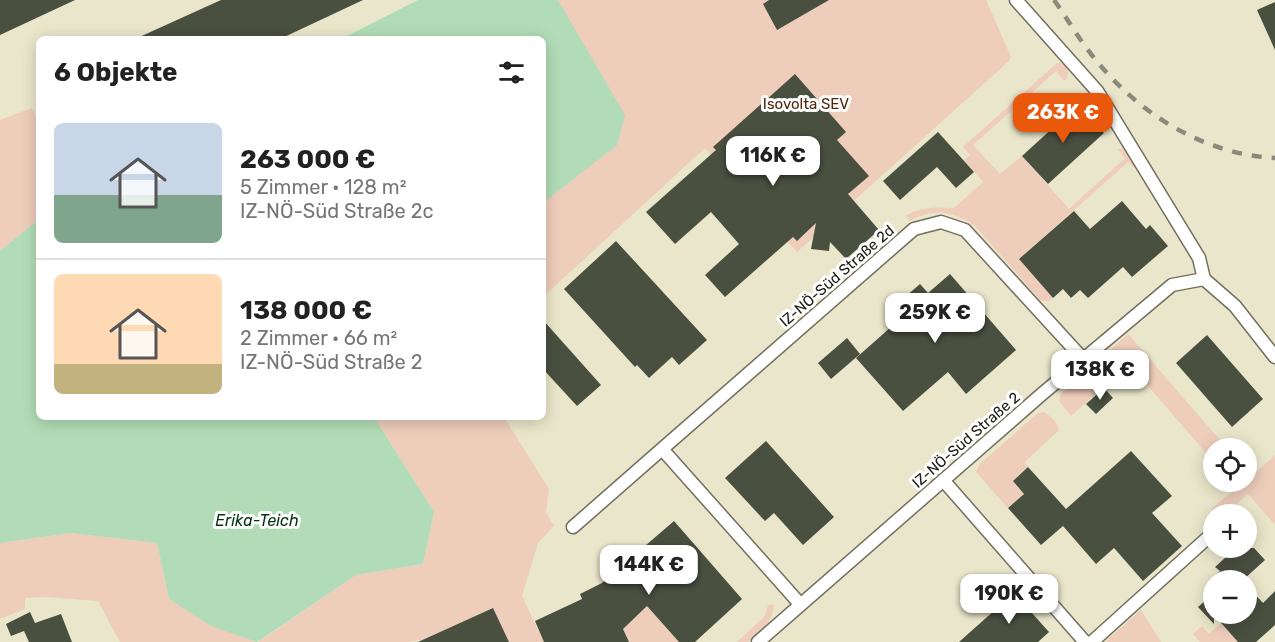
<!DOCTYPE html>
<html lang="de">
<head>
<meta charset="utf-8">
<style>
	:root { --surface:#fff; --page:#f6f6f6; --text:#222; --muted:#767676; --line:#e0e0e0; --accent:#ea580c }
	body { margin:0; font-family:Rubik,sans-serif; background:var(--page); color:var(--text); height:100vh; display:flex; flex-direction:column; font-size:22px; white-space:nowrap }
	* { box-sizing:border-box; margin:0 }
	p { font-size:20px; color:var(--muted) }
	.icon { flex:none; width:33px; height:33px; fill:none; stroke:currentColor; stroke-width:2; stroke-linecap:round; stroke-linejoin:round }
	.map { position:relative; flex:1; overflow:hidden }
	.side { position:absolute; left:36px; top:36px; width:510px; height:384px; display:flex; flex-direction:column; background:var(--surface); border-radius:9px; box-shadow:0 3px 15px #0003 }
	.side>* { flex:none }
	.fabs { position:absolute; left:1203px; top:438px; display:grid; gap:12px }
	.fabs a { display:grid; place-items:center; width:54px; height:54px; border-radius:50%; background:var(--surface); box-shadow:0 3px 15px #0003; font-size:30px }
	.price { position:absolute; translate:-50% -51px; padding:0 14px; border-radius:12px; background:#fff; color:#222; font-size:20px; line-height:39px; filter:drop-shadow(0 2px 3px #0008) }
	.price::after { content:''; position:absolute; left:50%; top:36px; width:18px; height:14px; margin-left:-9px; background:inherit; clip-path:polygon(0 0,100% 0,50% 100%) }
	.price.on { background:var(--accent); color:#fff }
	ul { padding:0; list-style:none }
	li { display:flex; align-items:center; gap:18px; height:150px; padding:0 18px }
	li+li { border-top:2px solid var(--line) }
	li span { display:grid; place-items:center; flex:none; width:168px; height:120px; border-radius:9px; color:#555 }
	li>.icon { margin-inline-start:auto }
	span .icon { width:72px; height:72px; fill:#fffc; stroke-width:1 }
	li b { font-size:26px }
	h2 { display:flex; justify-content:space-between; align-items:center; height:72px; padding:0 18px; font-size:26px }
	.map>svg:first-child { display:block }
	.built { fill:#eae6cb; fill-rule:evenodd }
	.green { fill:#eecdbb }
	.water { fill:#b2dcb7 }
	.building { fill:#4a5040 }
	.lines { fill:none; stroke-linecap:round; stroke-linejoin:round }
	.minor-casing { stroke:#726f5e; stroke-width:15 }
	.minor { stroke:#fff; stroke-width:12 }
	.rail { stroke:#8c897c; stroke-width:4.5; stroke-dasharray:10 10; stroke-linecap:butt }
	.labels { text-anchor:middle; stroke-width:6; stroke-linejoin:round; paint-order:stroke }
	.park-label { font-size:15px; fill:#522608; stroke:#fff }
	.street-label { font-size:15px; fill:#1c1b14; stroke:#fff }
	.water-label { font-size:16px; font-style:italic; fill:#033311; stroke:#fff }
</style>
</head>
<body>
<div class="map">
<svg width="1275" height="642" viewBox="0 0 1275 642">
	<rect width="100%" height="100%" fill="#f2eedb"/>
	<!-- built -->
	<path class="built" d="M0 0H1275V642H0ZM39 39H543V417H39ZM1214 448H1246V482H1214ZM1214 514H1246V548H1214ZM1214 580H1246V614H1214Z"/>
	<!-- green -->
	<path class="green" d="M495 0H986L1011 57 1009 61 797 252 705 148 543 297V39Z
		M1063 62C1068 67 1071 75 1064 81L1056 71 973 145 1000 174 1022 156 1069 209 1125 158 1118 149C1130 148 1132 156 1137 166L1134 168 1128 162 1019 259 1053 298 1049 301H1041L975 226C954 211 932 208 910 221L905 216C921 207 935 207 954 208L983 182 964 160 970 155 963 147 1057 63Z
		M32 108 39 123V219L0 251V120Z
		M1128 334 1227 448H1214L1213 461 1129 364 1071 416 1059 401 1061 394Z
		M1044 412C1051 416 1057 422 1059 430L1025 462 1028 467 1013 481 1024 494 1008 508 976 472 980 464 1038 413Z
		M374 417H504L549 489 546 512 554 526 538 543 522 596 544 642H509L493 608 422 640 407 642H120L98 601 43 597 25 598V609L0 619V543L70 533 157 543 169 599 258 642 356 575 423 564 434 512Z
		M1275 455V525L1248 494 1225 514H1214L1213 519 1211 517 1212 508 1237 488 1232 482H1246L1247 470 1252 476Z
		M773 604 774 606C772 623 760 632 748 642H737L765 616 768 605Z
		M647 606 679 642H629L623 629Z
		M1141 610 1161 642H1105Z
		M1221 623 1238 642H1200L1193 634 1202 626 1209 634Z"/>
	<!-- water -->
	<path class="water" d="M418 0H558L625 115 617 145 543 203V39H341Z
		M39 219V417H374L434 512 423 564 356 575 257 642 211 626 169 599 157 543 70 533 0 543V251Z"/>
	<!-- building -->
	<path class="building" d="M0 0H75L0 35Z
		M221 0H363L280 39H135Z
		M769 0H829L777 30 763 4Z
		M1275 2V50L1257 10Z
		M795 74 846 132 837 140 869 176 848 194 879 230 846 259 830 242 829 251 811 249 816 223 797 241 793 237 725 297 705 275 739 244 711 212 675 244 646 212 716 150 713 147Z
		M1078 105 1104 133 1048 184 1022 156Z
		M938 132 974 172 956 188 937 167 900 200 883 181Z
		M1122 201 1146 229 1150 225 1168 246 1132 277 1123 267 1088 298 1080 290 1071 298 1063 289 1053 298 1019 259 1074 211 1090 229Z
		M616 241 707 340 679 365 672 357 649 378 637 365 635 367 564 289Z
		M950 274 1016 350 966 394 948 372 903 411 856 358 900 319 891 309 920 284 928 293Z
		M543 320 601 385 577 406 543 369Z
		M1207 335 1263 399 1232 427 1176 363Z
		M847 338 860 354 831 379 818 363Z
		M1104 388 1113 398 1096 414 1086 404Z
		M766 441 834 517 803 545 774 513 765 521 725 478Z
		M1131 451 1172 496 1152 513 1182 546 1143 581 1114 548 1096 564 1063 526 1041 545 1008 508 1024 494 1013 481 1028 467 1066 509Z
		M674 521 742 599 695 642H679L647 606 623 629 629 642H544L535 621 582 599 580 594 602 583Z
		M1236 548H1254L1265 560 1243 580H1209L1220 571 1215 567Z
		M1246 585 1263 603 1275 591V625L1256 642H1238L1214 615V624L1198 607 1214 593V614H1246Z
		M1014 593 1049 632 1038 642H959Z
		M493 608 509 642H418Z
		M30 612 35 623 61 614 72 642H29L24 631 11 636 6 624Z"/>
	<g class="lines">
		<!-- minor casing -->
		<g class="minor-casing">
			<path id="minor" d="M1016 0 1097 91 1199 258 1204 279 1235 306 1275 357
				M943 480 1085 642
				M573 527 662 449
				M800 604 662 449 914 229 941 222 965 230 1084 360
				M758 642 1042 394 1172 285 1204 279
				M1092 642 1214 532"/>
		</g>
		<!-- minor -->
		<use href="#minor" class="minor"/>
		<!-- rail -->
		<path class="rail" d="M1054 0C1065 15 1074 31 1085 46 1130 108 1198 154 1275 158"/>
	</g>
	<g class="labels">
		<!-- park labels -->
		<g class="park-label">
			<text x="806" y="109">Isovolta SEV</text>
		</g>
		<!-- street labels -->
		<g class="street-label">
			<text transform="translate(837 276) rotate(-41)" y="5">IZ-NÖ-Süd Straße 2d</text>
			<text transform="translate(966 440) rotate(-41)" y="5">IZ-NÖ-Süd Straße 2</text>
		</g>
		<!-- water labels -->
		<g class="water-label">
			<text x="257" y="526">Erika-Teich</text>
		</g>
	</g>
</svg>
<div class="fabs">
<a><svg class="icon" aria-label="locate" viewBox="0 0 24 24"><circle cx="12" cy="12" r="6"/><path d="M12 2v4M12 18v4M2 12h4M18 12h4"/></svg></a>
<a>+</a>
<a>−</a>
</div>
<b class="price on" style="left:1063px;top:144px">263K €</b>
<b class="price" style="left:773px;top:187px">116K €</b>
<b class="price" style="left:935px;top:344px">259K €</b>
<b class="price" style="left:1100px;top:401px">138K €</b>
<b class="price" style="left:649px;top:596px">144K €</b>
<b class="price" style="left:1009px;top:625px">190K €</b>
<section class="side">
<h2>6 Objekte<svg class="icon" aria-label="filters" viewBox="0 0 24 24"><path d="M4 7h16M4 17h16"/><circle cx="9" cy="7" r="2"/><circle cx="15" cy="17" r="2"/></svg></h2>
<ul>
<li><span style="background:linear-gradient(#c9d6e8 60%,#7fa58c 0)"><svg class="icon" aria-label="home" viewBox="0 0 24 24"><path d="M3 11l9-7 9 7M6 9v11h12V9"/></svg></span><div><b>263 000 €</b><p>5 Zimmer · 128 m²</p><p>IZ-NÖ-Süd Straße 2c</p></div></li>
<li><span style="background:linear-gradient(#ffd9b3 75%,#c2b280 0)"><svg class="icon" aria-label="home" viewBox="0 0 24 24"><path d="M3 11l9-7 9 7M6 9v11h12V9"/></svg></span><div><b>138 000 €</b><p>2 Zimmer · 66 m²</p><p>IZ-NÖ-Süd Straße 2</p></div></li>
</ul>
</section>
</div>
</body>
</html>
